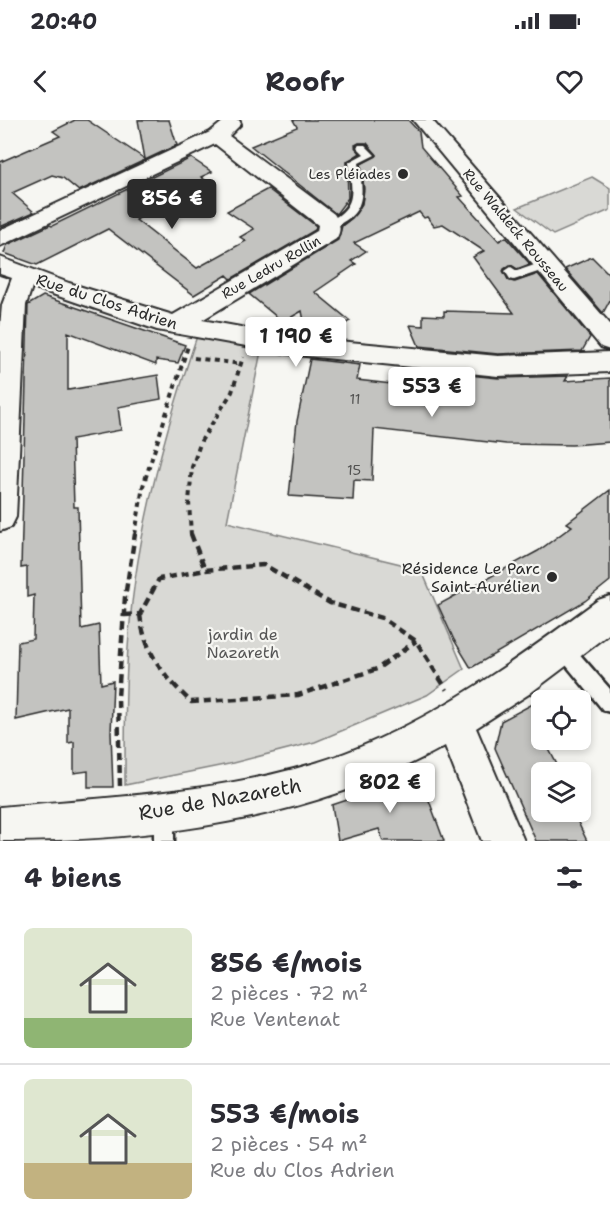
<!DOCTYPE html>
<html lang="fr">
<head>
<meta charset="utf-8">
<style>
	:root { --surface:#fff; --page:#f2f2f3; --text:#2b2b33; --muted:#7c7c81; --line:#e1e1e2; --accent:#2b2b2b }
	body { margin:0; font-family:"Shantell Sans",sans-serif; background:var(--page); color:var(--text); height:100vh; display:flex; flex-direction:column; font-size:22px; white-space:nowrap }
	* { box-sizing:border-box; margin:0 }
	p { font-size:20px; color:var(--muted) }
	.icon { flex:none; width:33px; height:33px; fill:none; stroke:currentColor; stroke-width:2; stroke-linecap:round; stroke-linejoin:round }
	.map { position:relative; height:721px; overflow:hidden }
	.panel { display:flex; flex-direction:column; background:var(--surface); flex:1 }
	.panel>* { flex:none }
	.controls { position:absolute; left:531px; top:570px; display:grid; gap:12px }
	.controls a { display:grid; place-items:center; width:60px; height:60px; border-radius:9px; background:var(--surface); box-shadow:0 3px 9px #0003; font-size:30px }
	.price { position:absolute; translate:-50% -51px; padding:0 14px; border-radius:6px; background:#fff; color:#222; font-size:20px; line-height:39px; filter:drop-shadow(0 2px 3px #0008) }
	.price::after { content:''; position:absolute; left:50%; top:36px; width:18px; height:14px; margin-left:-9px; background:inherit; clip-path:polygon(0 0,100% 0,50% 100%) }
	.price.current { background:var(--accent); color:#fff }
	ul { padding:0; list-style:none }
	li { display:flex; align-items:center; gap:18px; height:150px; padding:0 24px }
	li+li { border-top:2px solid var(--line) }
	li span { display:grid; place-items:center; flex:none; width:168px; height:120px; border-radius:9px; color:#555 }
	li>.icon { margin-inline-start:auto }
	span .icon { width:72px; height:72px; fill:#fffc; stroke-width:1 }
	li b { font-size:26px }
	h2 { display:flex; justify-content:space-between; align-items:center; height:72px; padding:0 24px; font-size:26px }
	.status { display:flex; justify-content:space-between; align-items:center; height:42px; padding:0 30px; background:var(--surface); direction:ltr }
	.status svg { height:16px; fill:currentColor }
	header { display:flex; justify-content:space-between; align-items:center; height:78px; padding:0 24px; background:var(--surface); font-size:27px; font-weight:700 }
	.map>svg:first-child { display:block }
	.green { fill:#d9d9d5; stroke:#828280; stroke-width:1.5 }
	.building { fill:#c3c3c0; stroke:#2b2b2b; stroke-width:1.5 }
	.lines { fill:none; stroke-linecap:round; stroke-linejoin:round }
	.lane-casing { stroke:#2b2b2b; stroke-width:5 }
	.street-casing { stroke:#2b2b2b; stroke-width:4 }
	.path-far1 { stroke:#2b2b2b; stroke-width:4; stroke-dasharray:5 4.5; stroke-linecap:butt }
	.path { stroke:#2b2b2b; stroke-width:4.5; stroke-dasharray:8 5; stroke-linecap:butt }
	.lane { fill:#f6f6f2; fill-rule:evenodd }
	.street { fill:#f6f6f2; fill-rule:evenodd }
	.poi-dot { fill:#2b2b2b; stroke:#f6f6f2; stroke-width:2 }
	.labels { text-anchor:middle; stroke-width:4.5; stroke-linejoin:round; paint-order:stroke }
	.far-poi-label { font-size:14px; fill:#2b2b2b; stroke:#f6f6f2; text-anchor:end }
	.far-street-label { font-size:14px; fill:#2b2b2b; stroke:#f6f6f2 }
	.number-label { font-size:14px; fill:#515150 }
	.street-label { font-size:16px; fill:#2b2b2b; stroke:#f6f6f2 }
	.poi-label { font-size:16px; fill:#2b2b2b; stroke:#f6f6f2; text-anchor:end }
	.park-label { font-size:16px; fill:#565656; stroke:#f6f6f2 }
	.near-street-label { font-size:20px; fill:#2b2b2b; stroke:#f6f6f2 }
</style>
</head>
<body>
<div class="status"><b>20:40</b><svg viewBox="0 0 49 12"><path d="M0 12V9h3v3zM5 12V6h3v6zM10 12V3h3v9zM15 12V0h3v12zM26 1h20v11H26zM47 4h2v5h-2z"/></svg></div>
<header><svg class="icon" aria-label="back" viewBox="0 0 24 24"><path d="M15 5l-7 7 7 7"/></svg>Roofr<svg class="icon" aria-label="heart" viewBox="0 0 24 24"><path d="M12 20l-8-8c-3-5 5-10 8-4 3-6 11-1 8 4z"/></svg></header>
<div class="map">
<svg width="610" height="721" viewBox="0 0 610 721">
	<rect width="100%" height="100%" fill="#f6f6f2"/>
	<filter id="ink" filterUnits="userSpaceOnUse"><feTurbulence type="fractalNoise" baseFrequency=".0167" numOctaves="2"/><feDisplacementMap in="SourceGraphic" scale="12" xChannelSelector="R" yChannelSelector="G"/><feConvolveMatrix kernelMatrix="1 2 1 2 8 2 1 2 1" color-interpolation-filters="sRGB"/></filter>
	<g filter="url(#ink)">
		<!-- green -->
		<path class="green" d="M592 57 610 68V90L553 115 517 88Z
			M197 216 261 231 227 402 421 449 464 549 427 575 315 622 229 644 125 665C125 597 125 527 135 460 147 377 170 295 197 216Z"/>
		<!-- building -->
		<path class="building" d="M75 0H87L145 39 138 0H169L177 25 79 71 63 58 52 55 12 73 34 92 0 107V42L60 16 53 11Z
			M293 0H408L419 12 421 27 463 76 459 77 499 121 506 117 530 144 517 149 510 145 504 149 508 160 515 162 538 154 590 217 582 231 498 234 419 226 410 205 423 206V195L444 196V191L514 193 473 137 484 131 443 104 434 106 427 97 424 98 419 92 354 123 366 131 351 141 356 144 315 172 350 201 323 217 307 216 302 191 283 202 249 174 338 120 342 106 352 98 362 84 364 69 361 44 377 35 367 23H359L355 25 360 33 347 42 348 78 336 94 251 26 297 7Z
			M191 38 212 52 201 57 205 60 140 93 144 95 136 100 197 148 246 121 240 117 254 109 227 91 268 69 316 106 315 110 231 159 227 155 194 175 108 109 37 145 4 133 7 125 50 105 52 106Z
			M592 137 610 155V180L603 193 565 149Z
			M43 176 185 225 178 243 156 240V245L68 212V270L158 255 161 279 118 287 121 310 72 319 74 387H78L81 509 99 505 101 564 113 561 111 613 113 667H88V651L74 653V622L68 623V588L16 600 18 522 33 519 34 475 27 477V447L21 448 28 185Z
			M310 239 360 245 357 260 409 266 410 254 431 256 429 251 498 258 568 256 565 261 610 258V322L572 325 506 324 374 309 372 361 354 360 353 380 289 376 297 301Z
			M610 370V461L585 481 471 548 454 520 438 485 538 431 572 406 567 403Z
			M542 579V620H544L561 652H542V692H573L587 721H536L495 628 501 601Z
			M420 656 444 721H383L379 709 338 721 332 685Z"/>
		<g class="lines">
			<!-- lane casing -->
			<g class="lane-casing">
				<path id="lane" d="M359 25H365L375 35 359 43C362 67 367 89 343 102 337 106 332 109 325 107V103C358 87 352 74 349 42L364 34 357 27Z
					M546 141 552 145 550 148 514 160 510 159 505 151 511 147 517 151Z
					M563 519 569 522 610 569V592L603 590 557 534 554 528 557 522Z
					M164 682 171 685 174 692V721H154V692L157 685Z"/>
			</g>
			<!-- street casing -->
			<g class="street-casing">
				<path id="street" d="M225 0H239L241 4 229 16 334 94C340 103 342 110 336 119L202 200 296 217 498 236 610 232V252L498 256 296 235 157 210 32 167 26 185 16 397 11 407 0 411V207L2 185 12 158 0 154V137L69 163 173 195 317 111 318 105 215 24 0 126V110L210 12Z
					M413 0H432L610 204V230L601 227Z
					M610 476V513L529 574 476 608 524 721H482L445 626C310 701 152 721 0 721V687C111 677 240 672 345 633 438 598 519 538 598 480Z"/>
			</g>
			<!-- path-far1 -->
			<path class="path-far1" d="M194 238 241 244
				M135 415 143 366 188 226
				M191 415 189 382 192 347 201 321 232 272 243 237"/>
			<!-- path -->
			<path class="path" d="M191 414 205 450 264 445 330 483 382 498 416 521 447 570
				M140 494C144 532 164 556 191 582L298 575 377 549 416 521
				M124 495 140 494 159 459 205 450
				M120 666 118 577 125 477 135 414"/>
			<!-- lane -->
			<use href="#lane" class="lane"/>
			<!-- street -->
			<use href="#street" class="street"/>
		</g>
	</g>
	<!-- markers -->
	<g class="poi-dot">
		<circle cx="403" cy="54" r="6"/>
		<circle cx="552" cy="457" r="6"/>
	</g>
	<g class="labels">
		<!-- far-poi labels -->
		<g class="far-poi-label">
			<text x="391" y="59">Les Pléiades</text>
		</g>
		<!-- far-street labels -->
		<g class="far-street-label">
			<text transform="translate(516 110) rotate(50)" y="5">Rue Waldeck Rousseau</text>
			<text transform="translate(271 147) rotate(-30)" y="5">Rue Ledru Rollin</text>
		</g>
		<!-- number labels -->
		<g class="number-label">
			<text x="355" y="284">11</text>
			<text x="354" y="355">15</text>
		</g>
		<!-- street labels -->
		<g class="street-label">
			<text transform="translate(107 181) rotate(18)" y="6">Rue du Clos Adrien</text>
		</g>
		<!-- poi labels -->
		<g class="poi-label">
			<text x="540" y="454">Résidence Le Parc<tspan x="540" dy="18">Saint-Aurélien</tspan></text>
		</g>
		<!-- park labels -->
		<g class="park-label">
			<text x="243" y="520">jardin de<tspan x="243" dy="18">Nazareth</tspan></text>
		</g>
		<!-- near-street labels -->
		<g class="near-street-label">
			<text transform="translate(220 679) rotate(-10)" y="7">Rue de Nazareth</text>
		</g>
	</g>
</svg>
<div class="controls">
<a><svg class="icon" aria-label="locate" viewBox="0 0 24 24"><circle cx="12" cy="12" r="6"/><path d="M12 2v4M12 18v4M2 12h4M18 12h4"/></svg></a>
<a><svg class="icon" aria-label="layers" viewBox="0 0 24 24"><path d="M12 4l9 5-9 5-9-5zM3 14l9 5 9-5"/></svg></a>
</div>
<b class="price current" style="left:172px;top:110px">856 €</b>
<b class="price" style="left:296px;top:248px">1 190 €</b>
<b class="price" style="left:432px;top:298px">553 €</b>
<b class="price" style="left:390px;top:694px">802 €</b>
</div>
<section class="panel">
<h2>4 biens<svg class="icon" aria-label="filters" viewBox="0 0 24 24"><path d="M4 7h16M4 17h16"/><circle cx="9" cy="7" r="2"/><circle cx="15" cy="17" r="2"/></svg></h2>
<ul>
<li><span style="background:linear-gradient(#dfe7d0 75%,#8fb573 0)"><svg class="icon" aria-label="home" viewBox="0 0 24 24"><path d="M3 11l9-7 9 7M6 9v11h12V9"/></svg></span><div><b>856 €/mois</b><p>2 pièces · 72 m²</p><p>Rue Ventenat</p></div></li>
<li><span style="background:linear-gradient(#dfe7d0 70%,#c2b280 0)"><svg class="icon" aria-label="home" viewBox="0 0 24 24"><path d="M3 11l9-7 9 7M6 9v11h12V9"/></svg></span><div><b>553 €/mois</b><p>2 pièces · 54 m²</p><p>Rue du Clos Adrien</p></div></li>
</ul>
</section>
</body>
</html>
